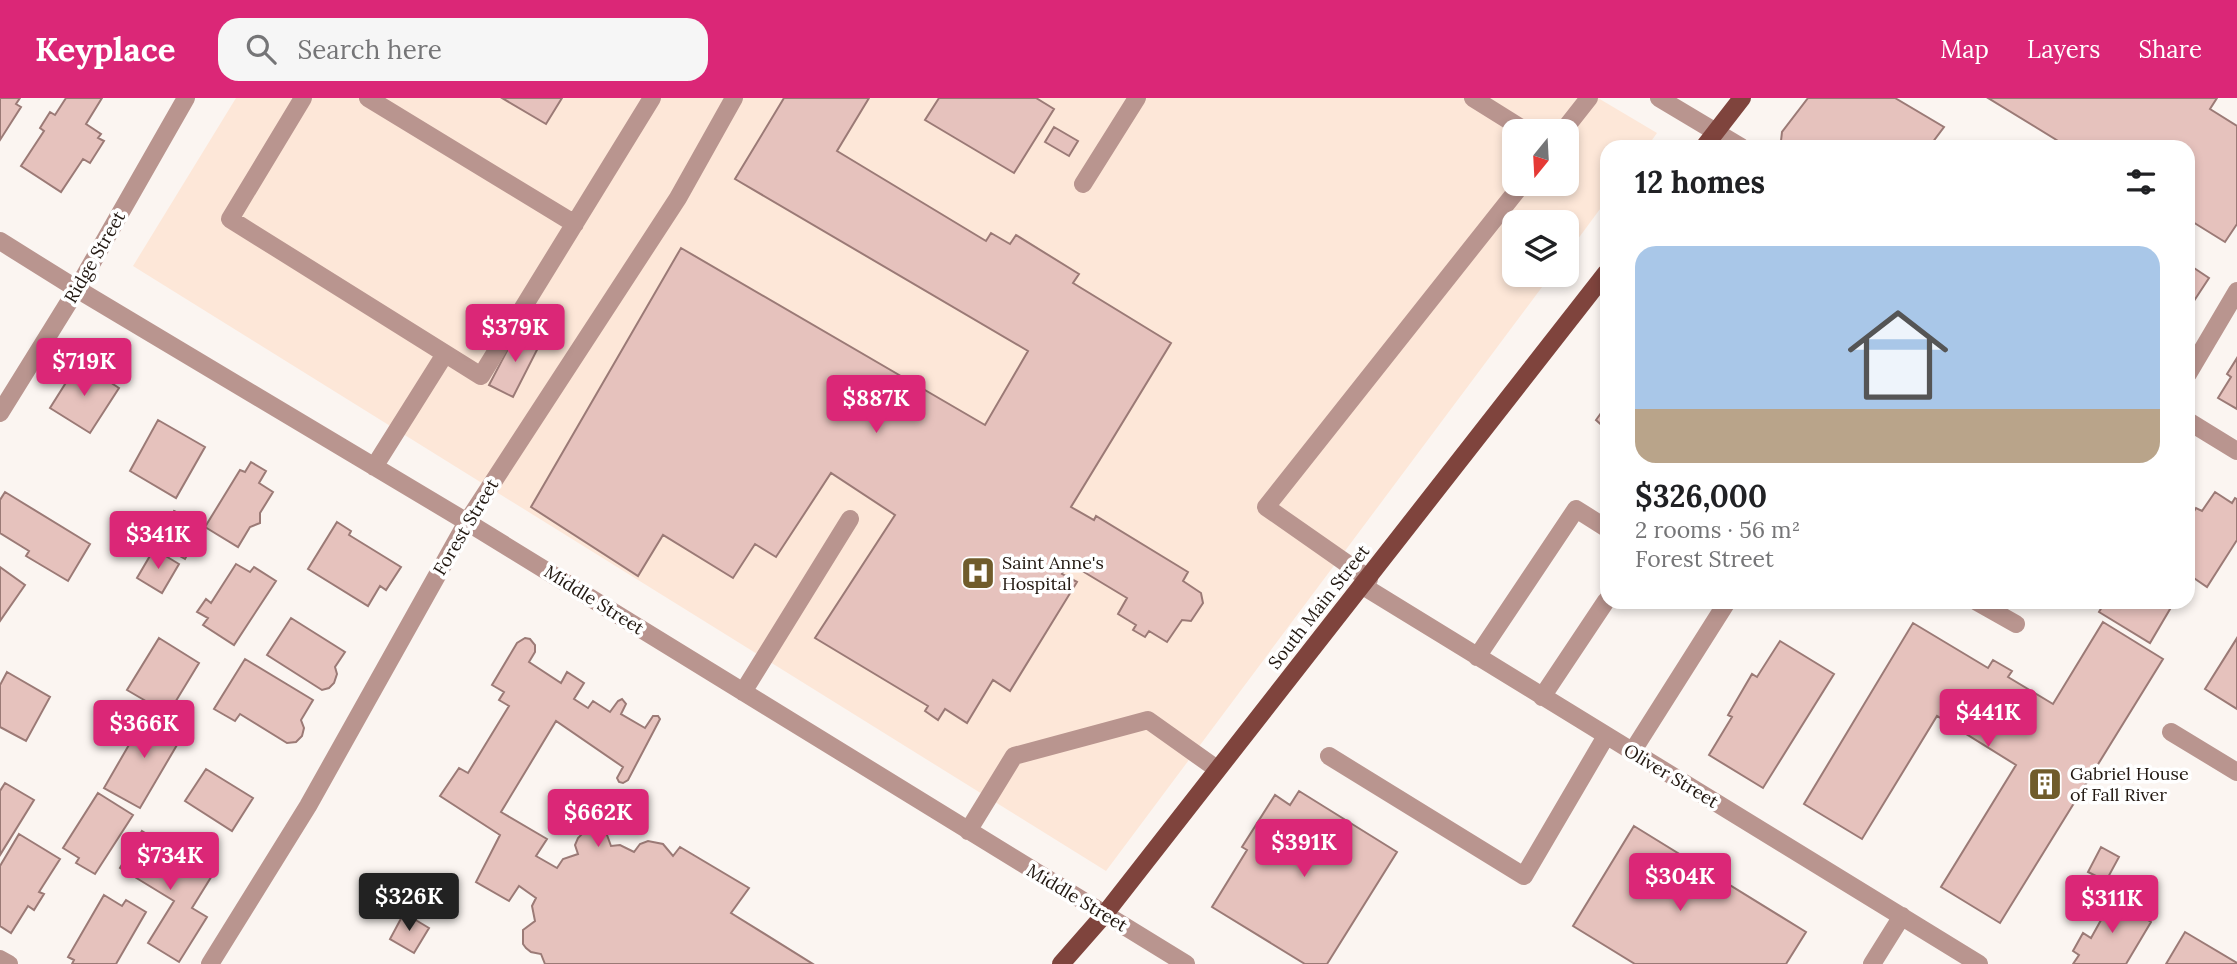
<!DOCTYPE html>
<html lang="en">
<head>
<meta charset="utf-8">
<style>
	:root { --surface:#fff; --page:#f6f6f6; --text:#202124; --muted:#757577; --accent:#db2777 }
	body { margin:0; font-family:Lora,serif; background:var(--page); color:var(--text); height:100vh; display:flex; flex-direction:column; font-size:26px; white-space:nowrap }
	* { box-sizing:border-box; margin:0 }
	p { font-size:23px; color:var(--muted) }
	.icon { flex:none; width:38px; height:38px; fill:none; stroke:currentColor; stroke-width:2; stroke-linecap:round; stroke-linejoin:round }
	.map { position:relative; flex:1; overflow:hidden }
	.sheet { position:absolute; left:1600px; top:42px; width:595px; height:469px; display:flex; flex-direction:column; background:var(--surface); border-radius:21px; box-shadow:0 4px 10px #0003 }
	.sheet>* { flex:none }
	.needle { width:46px; rotate:198deg }
	.buttons { position:absolute; left:1502px; top:21px; display:grid; gap:14px }
	.buttons a { display:grid; place-items:center; width:77px; height:77px; border-radius:14px; background:var(--surface); box-shadow:0 4px 10px #0003; font-size:35px }
	.price { position:absolute; translate:-50% -60px; padding:0 16px; border-radius:7px; background:var(--accent); color:#fff; font-size:23px; line-height:46px; filter:drop-shadow(0 2px 4px #0008) }
	.price::after { content:''; position:absolute; left:50%; top:42px; width:21px; height:16px; margin-left:-10px; background:inherit; clip-path:polygon(0 0,100% 0,50% 100%) }
	.price.selected { background:#222; color:#fff }
	ul { padding:0; list-style:none }
	li { display:grid; align-content:center; gap:14px; height:371px; padding:0 35px }
	li span { display:grid; place-items:center; height:217px; border-radius:21px; color:#555 }
	li>.icon { margin-inline-start:auto }
	span .icon { width:126px; height:126px; fill:#fffc; stroke-width:1 }
	li b { font-size:30px }
	h2 { display:flex; justify-content:space-between; align-items:center; height:84px; padding:0 35px; font-size:30px }
	header { display:flex; align-items:center; gap:42px; box-sizing:border-box; height:98px; padding:0 35px; background:var(--accent); color:#fff }
	header strong { font-size:33px }
	nav { display:flex; gap:38px; margin-inline-start:auto; font-size:24px }
	.search { width:490px; height:63px; background:var(--page); display:flex; align-items:center; gap:18px; box-sizing:border-box; padding:0 24px; border-radius:21px; color:var(--muted); font-size:26px }
	.map>svg:first-child { display:block }
	.built { fill:#fde7d8; fill-rule:evenodd }
	.building { fill:#e6c2bd; stroke:#9b7a76; stroke-width:2 }
	.lines { fill:none; stroke-linecap:round; stroke-linejoin:round }
	.minor { stroke:#b9958f; stroke-width:18 }
	.major { stroke:#7f443d; stroke-width:18 }
	.labels { text-anchor:middle; stroke-width:7; stroke-linejoin:round; paint-order:stroke }
	.street-label { font-size:18px; fill:#221811; stroke:#fff }
	.poi-label { font-size:18px; fill:#221811; stroke:#fff; text-anchor:start }
</style>
</head>
<body>
<header>
<strong>Keyplace</strong>
<div class="search"><svg class="icon" aria-label="search" viewBox="0 0 24 24"><circle cx="10" cy="10" r="6"/><path d="M15 15l6 6"/></svg>Search here</div>
<nav><a>Map</a><a>Layers</a><a>Share</a></nav>
</header>
<div class="map">
<svg width="2237" height="866" viewBox="0 0 2237 866">
	<rect width="100%" height="100%" fill="#fbf5f1"/>
	<!-- built -->
	<path class="built" d="M236 0H1598L1657 35 1647 49H1606V103L1566 157V124H1514V177H1551L1106 773 133 168ZM1514 33H1566V86H1514Z"/>
	<!-- building -->
	<path class="building" d="M0 0H20L16 6 21 9 0 42Z
		M66 0H102L86 26 101 36 98 40 104 43 90 65 83 61 61 94 21 68 44 33 40 30 50 14 55 17Z
		M502 0H562L546 26Z
		M784 0H869L837 53 986 143 991 135 1010 146 1016 137 1079 176 1073 185 1171 245 1071 409 1094 422 1096 418 1188 474 1183 483 1201 495 1203 505 1191 523 1182 522 1167 544 1149 533 1145 539 1133 532 1136 527 1118 516 1127 500 1069 465 1062 476 1077 484 1010 593 993 582 967 625 945 611 938 622 925 613 928 608 815 540 895 417 831 375 776 459 755 446 733 480 663 437 638 478 531 409 681 150 985 327 1028 253 735 81Z
		M939 0H1036L1054 11 1014 75 925 22Z
		M1808 0H1895L1944 29 1929 49H1792L1781 43 1782 34Z
		M1988 0H2217L2210 11 2237 28V126L2225 144 2188 121V49H2068Z
		M1054 29 1078 43 1069 58 1045 44Z
		M2188 166 2209 180 2188 212Z
		M518 232 541 244 513 299 489 287Z
		M2237 260V311L2218 300 2231 279 2227 276Z
		M79 264 119 290 90 335 50 310Z
		M1606 308V331L1596 322Z
		M158 322 205 349 176 400 130 373Z
		M251 364 266 373 259 385 273 394 260 415V425L250 429 238 449 205 429 240 372 245 374Z
		M5 394 90 446 68 483 26 458 29 453 0 435V402Z
		M2215 394 2232 405 2235 400 2237 401V442L2207 489 2188 476V423L2196 410 2202 413Z
		M174 413 203 428 185 461 157 445Z
		M337 424 351 433 349 437 401 469 386 492 380 488 368 508 308 471Z
		M154 451 179 466 162 495 137 480Z
		M236 466 250 474 254 469 276 483 234 547 203 527 208 520 197 514 206 501 211 505Z
		M0 469 25 487 0 523Z
		M2105 504H2170L2173 506 2150 545 2099 514Z
		M291 520 345 554 335 569 337 576 334 585 329 590 322 592 267 557Z
		M2103 524 2163 561 2000 825 1941 789 2016 667 1937 618 1862 741 1804 706 1913 525 1988 570 1993 562 2012 573 2008 579 2053 606Z
		M159 540 199 565 168 616 127 592Z
		M525 540 530 541 535 547V554L529 564 561 585 567 574 584 585 574 601 588 610 593 603 610 614 618 603 622 601 626 606 621 616 645 630 653 618H658L660 621 628 682 623 685 619 684 617 680 623 669 556 623 501 714 547 741 536 758 557 770 563 761 578 756 575 747 578 740 584 734 593 731 607 737 611 748 620 747 634 754 640 746 648 743 663 746 673 758 680 749 749 790 731 815 813 866H545L541 856 531 854 526 850 523 846V832L535 823 532 808 536 800 519 788 509 803 476 784 500 737 440 698 459 670 468 675 509 608 499 602 504 594 492 587 517 545Z
		M2237 540V611L2205 591Z
		M1780 543 1834 576 1763 690 1709 657 1732 619 1728 617 1752 576 1757 579Z
		M245 561 313 602 301 622 304 630 302 638 296 644 287 645 240 616 235 623 214 611Z
		M7 574 50 599 26 643 0 629V587Z
		M148 614 184 635 140 710 104 690Z
		M206 671 253 700 232 733 185 703Z
		M5 685 34 702 0 757V693Z
		M1299 693 1397 754 1327 866H1305L1212 809 1247 752 1242 749 1275 697 1290 707Z
		M98 695 133 717 95 776 76 765 79 760 63 750Z
		M1634 728 1806 834 1786 866H1635L1573 828Z
		M142 733 213 776 192 810 207 819 179 864 148 845 174 803 120 770Z
		M19 736 60 761 39 794 44 796 34 812 28 808 11 835 0 828V768Z
		M2101 749 2119 759 2106 783 2088 774Z
		M2106 796 2151 824 2126 866H2073L2079 857 2073 853 2083 835 2091 840 2101 822 2093 817Z
		M104 797 122 808 126 802 146 814 116 866H72L74 862 68 859Z
		M404 815 429 830 414 855 390 841Z
		M2185 834 2237 865V866H2166Z"/>
	<g class="lines">
		<!-- minor -->
		<path class="minor" d="M303 0 230 121 481 278 652 0
			M368 0 575 126
			M1473 0 1526 33
			M1659 0 1741 49
			M1563 33 1589 0
			M1083 86 1137 0
			M0 143 77 191 467 424 1186 866
			M2188 276 2237 193
			M0 315 77 191 186 0
			M2188 323 2237 353
			M374 369 445 256
			M1369 481 1266 409 1522 86
			M1363 488 1979 866
			M1977 504 2016 526
			M1477 559 1576 411 1606 430
			M743 594 850 421
			M1542 599 1606 503
			M2171 634 2237 674
			M1632 654 1727 504
			M1329 658 1524 778 1606 638
			M968 733 1014 658 1148 622 1217 671
			M0 861 9 866
			M210 866 308 708 467 424 678 100 734 0
			M1872 866 1902 818"/>
		<!-- major -->
		<path class="major" d="M1704 49 1742 0
			M1061 866 1104 817 1606 175"/>
	</g>
	<!-- icons -->
	<defs>
		<g id="hospital-square" transform="scale(1.75)"><rect x="-9" y="-9" width="18" height="18" rx="4" fill="#705c2b" stroke="#fff"/><path d="M-5-5h3v3.5h4V-5h3V5h-3V1.5h-4V5h-3Z" fill="#fff"/></g>
		<g id="building-square" transform="scale(1.75)"><rect x="-9" y="-9" width="18" height="18" rx="4" fill="#705c2b" stroke="#fff"/><path d="M-4-6H4V6H1V3H-1V6H-4ZM-2.5-4.3h1.7v1.8h-1.7ZM.8-4.3h1.7v1.8H.8ZM-2.5-1h1.7V.8h-1.7ZM.8-1h1.7V.8H.8Z" fill="#fff"/></g>
	</defs>
	<g fill-rule="evenodd">
		<use href="#hospital-square" x="978" y="475"/>
		<use href="#building-square" x="2045" y="686"/>
	</g>
	<g class="labels">
		<!-- street labels -->
		<g class="street-label">
			<text transform="translate(95 159) rotate(-60)" y="6">Ridge Street</text>
			<text transform="translate(466 429) rotate(-59)" y="6">Forest Street</text>
			<text transform="translate(594 502) rotate(32)" y="6">Middle Street</text>
			<text transform="translate(1319 509) rotate(-52)" y="6">South Main Street</text>
			<text transform="translate(1671 678) rotate(31)" y="6">Oliver Street</text>
			<text transform="translate(1077 800) rotate(31)" y="6">Middle Street</text>
		</g>
		<!-- poi labels -->
		<g class="poi-label">
			<text x="1002" y="471">Saint Anne's<tspan x="1002" dy="21">Hospital</tspan></text>
			<text x="2070" y="682">Gabriel House<tspan x="2070" dy="21">of Fall River</tspan></text>
		</g>
	</g>
</svg>
<div class="buttons">
<a><svg class="needle" viewBox="-14 -14 28 28"><path d="M0-13l5 13h-10z" fill="#e53935"/><path d="M0 13l5-13h-10z" fill="#757577"/></svg></a>
<a><svg class="icon" aria-label="layers" viewBox="0 0 24 24"><path d="M12 4l9 5-9 5-9-5zM3 14l9 5 9-5"/></svg></a>
</div>
<b class="price" style="left:515px;top:266px">$379K</b>
<b class="price" style="left:84px;top:300px">$719K</b>
<b class="price" style="left:876px;top:337px">$887K</b>
<b class="price" style="left:158px;top:473px">$341K</b>
<b class="price" style="left:1988px;top:651px">$441K</b>
<b class="price" style="left:144px;top:662px">$366K</b>
<b class="price" style="left:598px;top:751px">$662K</b>
<b class="price" style="left:1304px;top:781px">$391K</b>
<b class="price" style="left:170px;top:794px">$734K</b>
<b class="price" style="left:1680px;top:815px">$304K</b>
<b class="price selected" style="left:409px;top:835px">$326K</b>
<b class="price" style="left:2112px;top:837px">$311K</b>
<section class="sheet">
<h2>12 homes<svg class="icon" aria-label="filters" viewBox="0 0 24 24"><path d="M4 7h16M4 17h16"/><circle cx="9" cy="7" r="2"/><circle cx="15" cy="17" r="2"/></svg></h2>
<ul>
<li><span style="background:linear-gradient(#a9c7e8 75%,#b9a48a 0)"><svg class="icon" aria-label="home" viewBox="0 0 24 24"><path d="M3 11l9-7 9 7M6 9v11h12V9"/></svg></span><div><b>$326,000</b><p>2 rooms · 56 m²</p><p>Forest Street</p></div></li>
</ul>
</section>
</div>
</body>
</html>
